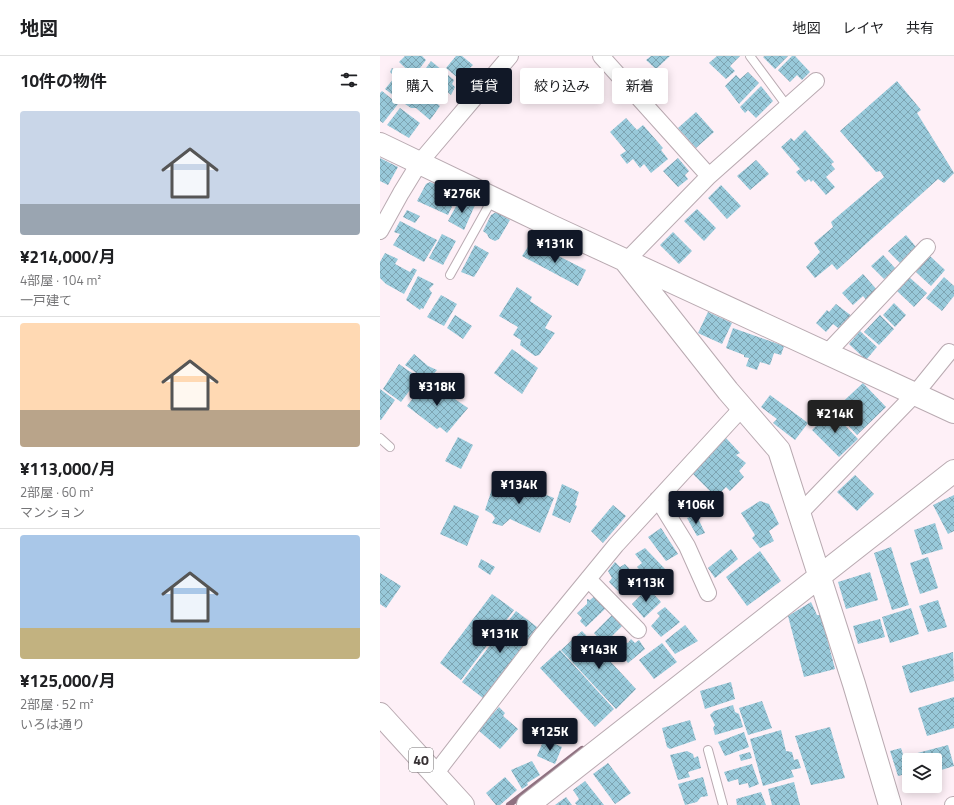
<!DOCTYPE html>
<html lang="ja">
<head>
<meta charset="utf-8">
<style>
	:root { --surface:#fff; --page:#f6f6f6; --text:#202124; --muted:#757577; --line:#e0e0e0; --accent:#111827 }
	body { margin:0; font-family:"Titillium Web","Noto Sans JP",sans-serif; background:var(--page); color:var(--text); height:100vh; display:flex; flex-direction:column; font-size:15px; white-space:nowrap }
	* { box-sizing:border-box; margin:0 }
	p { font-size:13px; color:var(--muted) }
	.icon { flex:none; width:22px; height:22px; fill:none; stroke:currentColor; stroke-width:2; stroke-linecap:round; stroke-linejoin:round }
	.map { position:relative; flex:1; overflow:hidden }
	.panel { display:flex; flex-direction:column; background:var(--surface); width:380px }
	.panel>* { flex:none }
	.guide { position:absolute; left:12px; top:12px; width:380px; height:36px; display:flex; gap:8px }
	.tools { position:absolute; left:522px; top:697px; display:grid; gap:8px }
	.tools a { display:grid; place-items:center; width:40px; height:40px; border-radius:4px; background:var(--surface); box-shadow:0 2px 10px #0003; font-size:20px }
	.price { position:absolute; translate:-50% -34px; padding:0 9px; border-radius:4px; background:var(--accent); color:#fff; font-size:13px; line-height:26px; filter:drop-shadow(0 1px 2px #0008) }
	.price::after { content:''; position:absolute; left:50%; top:24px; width:12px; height:9px; margin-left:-6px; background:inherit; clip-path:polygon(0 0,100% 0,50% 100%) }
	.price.on { background:#222; color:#fff }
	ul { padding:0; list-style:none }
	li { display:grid; align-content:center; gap:8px; height:212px; padding:0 20px }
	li+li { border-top:1px solid var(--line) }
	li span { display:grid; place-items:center; height:124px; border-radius:4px; color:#555 }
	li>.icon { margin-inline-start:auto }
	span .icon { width:72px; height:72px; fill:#fffc; stroke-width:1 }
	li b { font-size:17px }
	h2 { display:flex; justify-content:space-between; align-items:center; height:48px; padding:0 20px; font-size:17px }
	.tag { padding:0 14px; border-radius:4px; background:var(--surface); box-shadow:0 2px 10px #0003; font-size:14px; line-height:36px }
	.tag.on { background:var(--accent); color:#fff }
	header { display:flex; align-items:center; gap:24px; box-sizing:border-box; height:56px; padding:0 20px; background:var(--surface); border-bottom:1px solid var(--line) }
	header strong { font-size:19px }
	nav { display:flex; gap:22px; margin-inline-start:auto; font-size:14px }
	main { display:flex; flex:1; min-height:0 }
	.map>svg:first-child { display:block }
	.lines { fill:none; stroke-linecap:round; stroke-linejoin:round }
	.stream { stroke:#8f7180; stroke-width:6 }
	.building { fill:url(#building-cross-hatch) }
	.lane-casing { stroke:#b9aab1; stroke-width:10 }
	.street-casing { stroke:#b9aab1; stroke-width:18 }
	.secondary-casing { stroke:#b9aab1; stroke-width:24 }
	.primary-casing { stroke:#b9aab1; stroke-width:24 }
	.lane { stroke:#fff; stroke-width:8 }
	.street { stroke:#fff; stroke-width:16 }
	.secondary { stroke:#fff; stroke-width:22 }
	.primary { stroke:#fff; stroke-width:22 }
	.labels { text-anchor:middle; stroke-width:4; stroke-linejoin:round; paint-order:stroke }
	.shield { fill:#fff; stroke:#736f71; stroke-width:1 }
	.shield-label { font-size:14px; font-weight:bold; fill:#373134 }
</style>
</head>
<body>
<header>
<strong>地図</strong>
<nav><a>地図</a><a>レイヤ</a><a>共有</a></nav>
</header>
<main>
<section class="panel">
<h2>10件の物件<svg class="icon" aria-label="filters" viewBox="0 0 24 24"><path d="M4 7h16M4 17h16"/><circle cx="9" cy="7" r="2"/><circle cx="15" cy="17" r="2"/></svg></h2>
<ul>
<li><span style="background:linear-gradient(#c9d6e8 75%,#9aa5b1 0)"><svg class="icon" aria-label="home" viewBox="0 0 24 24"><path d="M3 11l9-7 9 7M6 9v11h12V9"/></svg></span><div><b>¥214,000/月</b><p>4部屋 · 104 m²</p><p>一戸建て</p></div></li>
<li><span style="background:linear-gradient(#ffd9b3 70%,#b9a48a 0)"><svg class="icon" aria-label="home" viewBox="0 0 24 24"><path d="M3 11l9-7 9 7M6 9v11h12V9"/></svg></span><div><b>¥113,000/月</b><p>2部屋 · 60 m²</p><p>マンション</p></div></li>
<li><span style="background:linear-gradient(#a9c7e8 75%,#c2b280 0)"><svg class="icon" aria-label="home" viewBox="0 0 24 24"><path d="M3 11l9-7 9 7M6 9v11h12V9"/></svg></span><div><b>¥125,000/月</b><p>2部屋 · 52 m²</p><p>いろは通り</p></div></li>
</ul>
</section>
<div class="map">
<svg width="574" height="749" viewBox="0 0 574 749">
	<defs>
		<pattern id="building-cross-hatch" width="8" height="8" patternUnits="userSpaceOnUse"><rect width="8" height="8" fill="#98c9da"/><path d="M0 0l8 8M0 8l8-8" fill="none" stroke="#7da4b2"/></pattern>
	</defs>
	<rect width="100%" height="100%" fill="#fef0f7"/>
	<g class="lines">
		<!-- stream -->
		<path class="stream" d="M129 749 202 693"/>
	</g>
	<!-- building -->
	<path class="building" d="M25 0H42L46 4 34 20 19 6Z
		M76 0H82L93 9 79 23 66 12Z
		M271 0H290L276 13 266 4Z
		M337 0H360L350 10 355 15 346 23 329 7Z
		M385 0H408L395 13 383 1Z
		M412 0H415L430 16 422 24 417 19 410 26 398 14Z
		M51 5 74 24 72 28 75 31 71 39 64 33 60 34 41 19Z
		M12 12 35 28 21 45 5 33 15 21 10 16Z
		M368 16 379 27 359 48 345 30 356 19 360 23Z
		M517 25 541 54 537 57 574 117 564 127 558 123 457 214 452 208 435 222 426 211 440 196 434 187 453 171 451 166 504 121 500 115 496 116 460 75Z
		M381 30 393 45 376 62 368 54 365 57 360 51Z
		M39 32 60 50 50 64 36 52H31L25 48Z
		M2 35 18 48 3 67 0 65V37Z
		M20 52 40 67 29 82 7 69Z
		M316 56 334 76 316 92 298 72Z
		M246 62 257 74 263 69 283 92 281 94 288 103 271 117 264 108 260 112 253 103 247 108 240 99 246 95 230 76Z
		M425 74 454 106 451 108 455 113 446 121 455 131 446 139 433 124 431 126 429 123 425 126 416 116 420 113 401 91 411 82 414 85Z
		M0 102 18 111 8 129 0 125Z
		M298 102 309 115 305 119 308 123 298 131 283 115Z
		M376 104 389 118 370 134 357 120Z
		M50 126 78 138 68 159 37 145 46 128Z
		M341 129 361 150 347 163 328 142Z
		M81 141 95 149 84 174 68 165Z
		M317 153 336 172 324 185 304 165Z
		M27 154 40 160 35 167 23 161Z
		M116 156 130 164 119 183 115 185 109 182 107 178 103 175 111 159Z
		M20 165 57 184 44 206 13 189 20 178 14 176Z
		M293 176 312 195 299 208 280 189Z
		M62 178 76 185 63 209 49 202Z
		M526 179 537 192 520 207 508 195Z
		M151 186 206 214 198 230 142 200Z
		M95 189 109 197 94 221 81 216Z
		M5 197 18 203 15 208 30 216 33 212 37 214 24 238 6 228 0 222V206Z
		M503 199 516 213 504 223 491 210Z
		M550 200 565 214 551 230 536 216Z
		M483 218 498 235 487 245 483 240 473 249 462 237Z
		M38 220 54 228 49 233 52 237 43 253 41 252 40 254 26 244Z
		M529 221 547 237 534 251 517 235Z
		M564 221 574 230V240L562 255 546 242Z
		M137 231 152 241 150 245 172 260 165 272 175 277 159 299 155 300 140 289 141 284 133 279 138 271 119 260Z
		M61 239 77 248 64 270 47 261Z
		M514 247 526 259 515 271 503 259Z
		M456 248 473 261 462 275 453 268 446 276 436 267 447 254 449 256Z
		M328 256 352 267 342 288 318 277Z
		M75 259 92 270 83 283 67 272Z
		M500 259 514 273 499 289 484 276Z
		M353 272 404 290 401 299 394 297 390 309 380 306 377 314 366 310 369 302 364 301V299L346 292Z
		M480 275 497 291 486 304 469 288Z
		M132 293 158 312 142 338 114 317Z
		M34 298 48 310 57 314 50 322 44 318 42 321 25 309Z
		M19 308 39 322 21 346 3 333Z
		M47 324 88 352 67 377 60 371 57 373 27 350Z
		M483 327 506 351 477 379 454 354Z
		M0 333 15 344 1 364H0Z
		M390 339 428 367 415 384 393 367 397 363 381 351Z
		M451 355 478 383 459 401 432 374Z
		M78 381 93 389 81 413 65 405Z
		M346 382 360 397 356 399 366 407 359 415 364 421 350 435 346 431 336 441 311 416Z
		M475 419 494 438 477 455 457 436Z
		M120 421 174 442 160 477 130 463 122 470 112 467 115 462 112 458 105 454 112 433H116Z
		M182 428 199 436 195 449 197 450 190 467 172 459Z
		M574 439V475L568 478 553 449Z
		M380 445 389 448 399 468 389 475 394 485 380 492 372 482 375 479 361 457Z
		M74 449 99 460 87 490 60 478Z
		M233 449 246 460 223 487 211 475Z
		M316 458 325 477 317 480 307 462Z
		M555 467 563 493 542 499 534 474Z
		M281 472 298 498 286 505 268 481Z
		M511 491 529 549 512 554 494 497Z
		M265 492 285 513 271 526 257 511 262 507 255 498Z
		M351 493 358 503 335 522 328 512Z
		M380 495 401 525 367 550 346 521Z
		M548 501 558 532 540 538 530 507Z
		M101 503 115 511 110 519 98 511Z
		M235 506 240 511 245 508 255 519 238 535 229 526 232 522 228 515Z
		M490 516 498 544 466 553 458 526Z
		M0 517 21 530 6 552 0 548Z
		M268 532 281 546 264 562 252 548Z
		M112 538 134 554 81 624 60 607Z
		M216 539 227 551 206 571 200 565 202 562 197 557 207 548V543L210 544Z
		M558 544 567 571 548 576 539 550Z
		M431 546 437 559H441L455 613 424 621 408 560Z
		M285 551 300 566 281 581 271 570 280 560 277 557Z
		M531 552 539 578 510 587 502 561Z
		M136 555 157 571 103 642 82 626Z
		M233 558 242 570 232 580V584L226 590 214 577Z
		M500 563 505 581 478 588 473 570Z
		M305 569 318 585 295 598 285 585Z
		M202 575 256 633 236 653 181 594Z
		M251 583 255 587 259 584 265 593 248 607 242 599 238 602 233 597 244 586 248 587Z
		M282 587 297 606 274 623 259 604Z
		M180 594 234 653 215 671 160 612Z
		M573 596 574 625 530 637 522 610Z
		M351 626 355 643 325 653 320 635Z
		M574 641V672L547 680 538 652Z
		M382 645 392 672 368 679 359 652Z
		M353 649 355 656 359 658 363 671 335 679 333 672 335 669 330 659 334 655Z
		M119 651 125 657 123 660 138 673 120 693 98 674Z
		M310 664 316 684 290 693 287 691 282 672Z
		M450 671 465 722 431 729 415 680Z
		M401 674 406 695 412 696 414 704 418 703 421 712 411 714 414 721 383 730 370 683Z
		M364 676 369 691 345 700 338 686Z
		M164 683 182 691 175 708 157 700Z
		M568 689 574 710 555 716V704H529V708L526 700Z
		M521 692 529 717 518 720 510 695Z
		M307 695 313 698 314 702 318 700 321 712 308 716 310 721 298 724 290 699Z
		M370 696 372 702 361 705 359 699Z
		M152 705 160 719 147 727 148 729 142 733 131 714Z
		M228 707 251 737 235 748 213 718Z
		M372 708 379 728 369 732 368 727 359 729 358 723 348 726 344 716Z
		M125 721 137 734 120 749H116L106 737Z
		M323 721 328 740 321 741 317 746 305 749 298 728Z
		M205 725 224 749H197L195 747 199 743 193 734Z
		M414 726 420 749H392L388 733Z
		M381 736 386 749H357L356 743Z
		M186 741 192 749H175Z"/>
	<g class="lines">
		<!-- lane casing -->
		<g class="lane-casing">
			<path id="lane" d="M370 0 407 50
				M70 219 113 142
				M0 382 10 391
				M328 694 343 749"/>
		</g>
		<!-- street casing -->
		<g class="street-casing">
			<path id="street" d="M221 0 329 120 246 205
				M329 120 436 25
				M0 175 21 137 40 106 130 0
				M447 297 547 191
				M278 443 307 490 328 537
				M419 458 535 338 569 296
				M208 523 258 574
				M55 718 163 578 236 489 362 352
				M573 749H574"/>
		</g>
		<!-- secondary casing -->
		<g class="secondary-casing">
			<path id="secondary" d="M0 88 171 170 574 356
				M247 207 348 335 399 394 474 628 510 749
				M148 749 574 415"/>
		</g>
		<!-- primary casing -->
		<g class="primary-casing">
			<path id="primary" d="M0 658 83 749"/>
		</g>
		<!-- lane -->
		<use href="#lane" class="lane"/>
		<!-- street -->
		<use href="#street" class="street"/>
		<!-- secondary -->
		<use href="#secondary" class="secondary"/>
		<!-- primary -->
		<use href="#primary" class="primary"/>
	</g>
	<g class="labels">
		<!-- shield labels -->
		<rect class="shield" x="29" y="692" width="24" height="24" rx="3"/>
		<g class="shield-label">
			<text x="41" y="709">40</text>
		</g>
	</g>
</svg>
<div class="tools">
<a><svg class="icon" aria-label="layers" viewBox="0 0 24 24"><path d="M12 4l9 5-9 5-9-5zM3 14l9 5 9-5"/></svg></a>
</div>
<b class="price" style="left:82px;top:158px">¥276K</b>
<b class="price" style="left:175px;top:208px">¥131K</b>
<b class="price" style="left:57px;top:351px">¥318K</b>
<b class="price on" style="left:455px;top:378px">¥214K</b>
<b class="price" style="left:139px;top:449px">¥134K</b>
<b class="price" style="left:316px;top:469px">¥106K</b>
<b class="price" style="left:266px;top:547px">¥113K</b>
<b class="price" style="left:120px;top:598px">¥131K</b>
<b class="price" style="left:219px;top:614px">¥143K</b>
<b class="price" style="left:170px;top:696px">¥125K</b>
<div class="guide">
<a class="tag">購入</a>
<a class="tag on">賃貸</a>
<a class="tag">絞り込み</a>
<a class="tag">新着</a>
</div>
</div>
</main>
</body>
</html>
